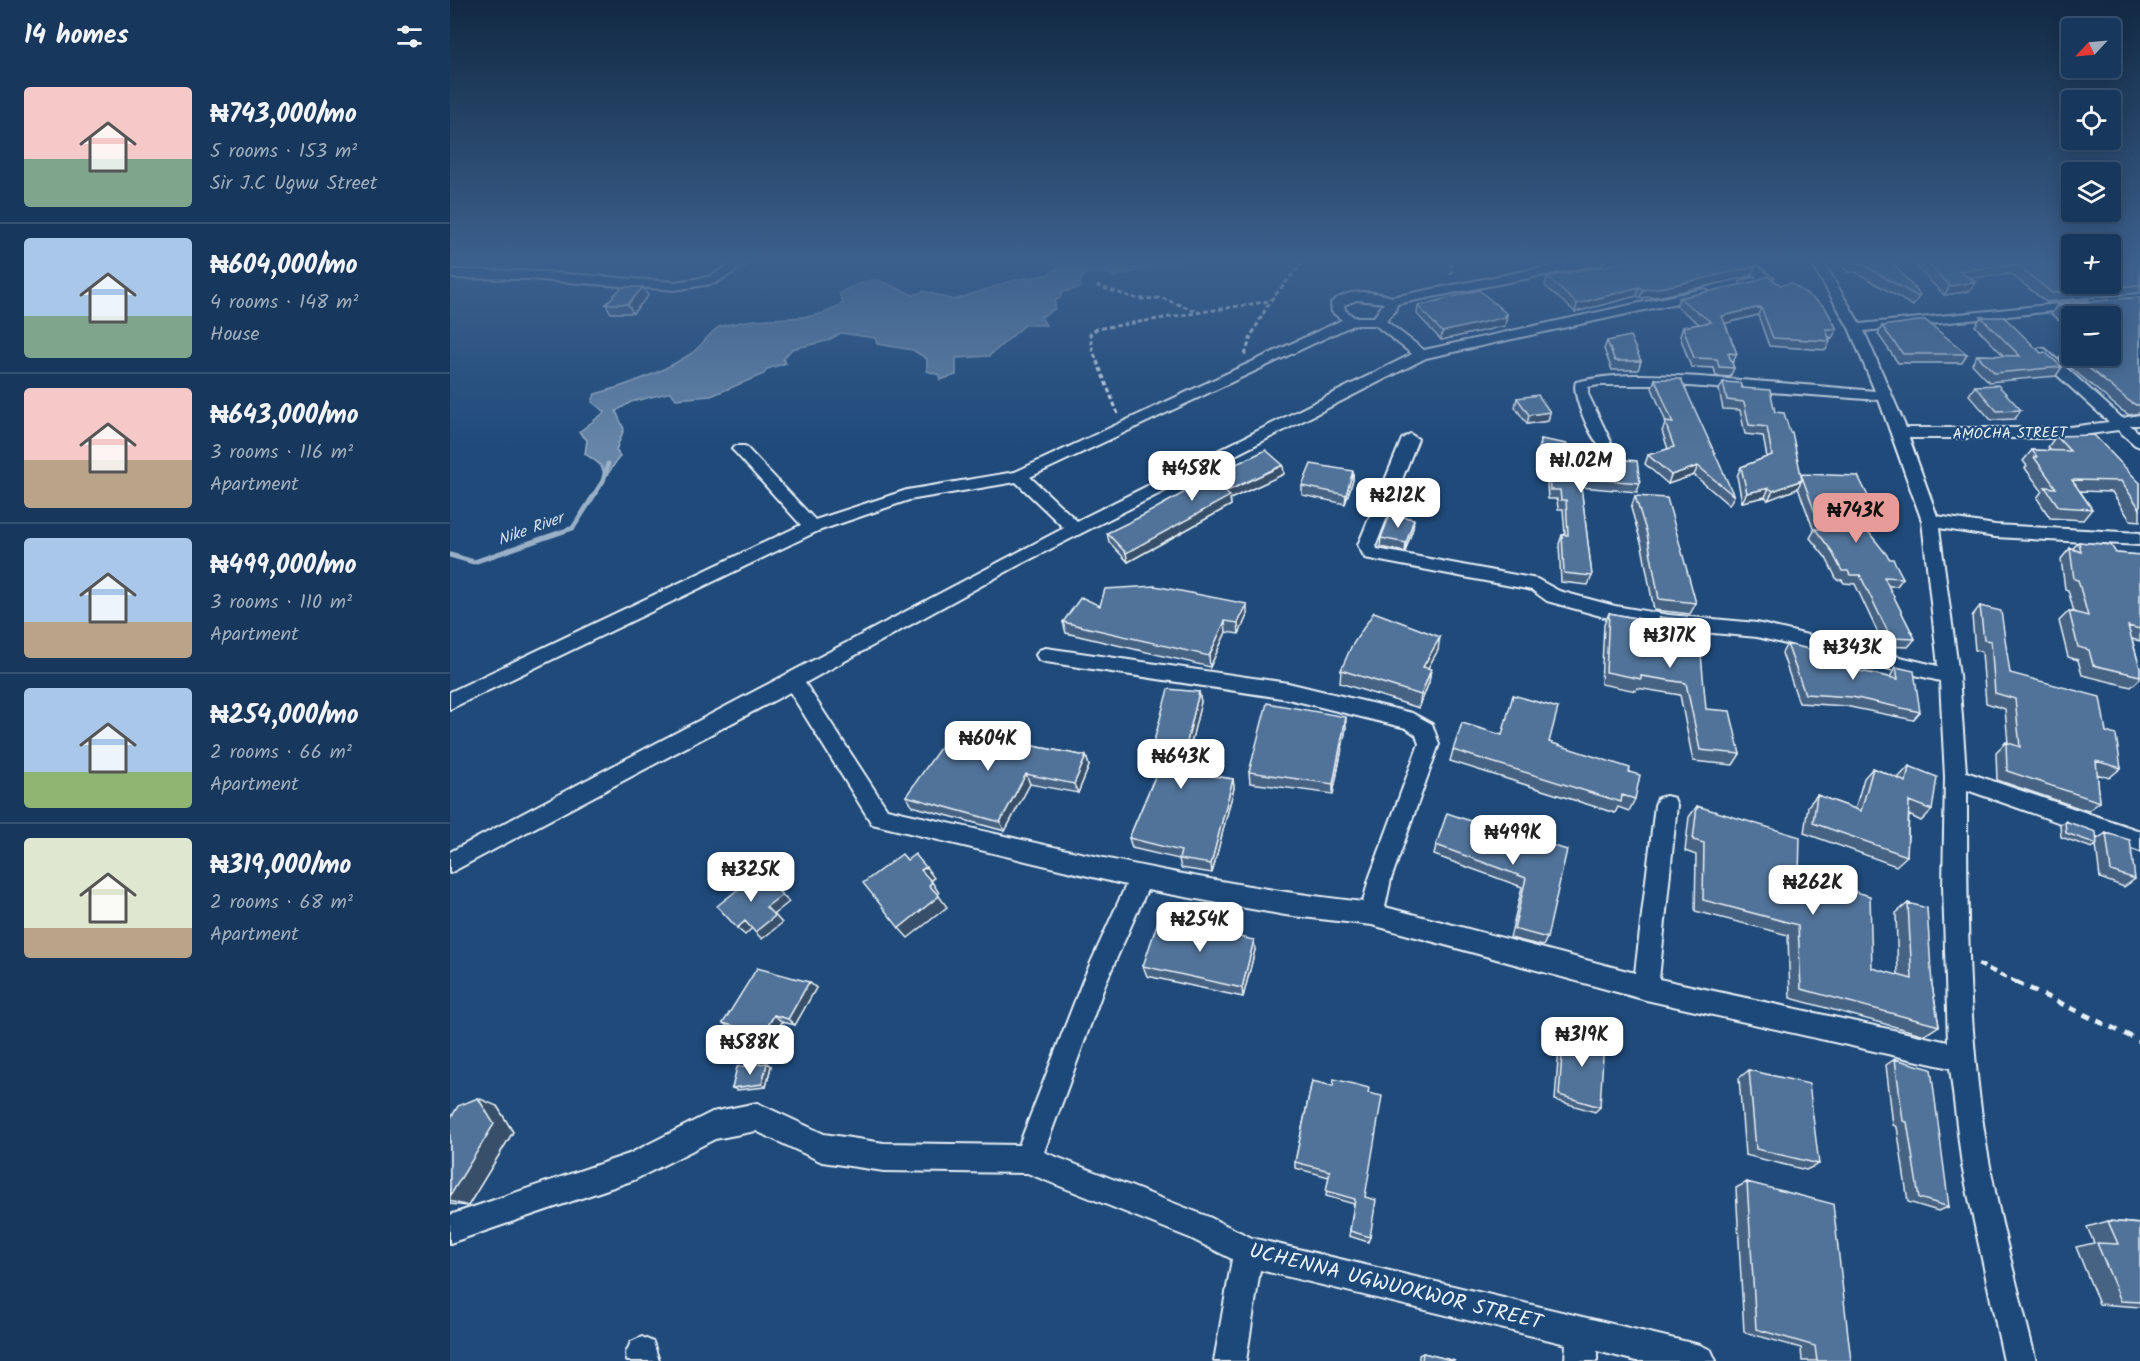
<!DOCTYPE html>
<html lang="en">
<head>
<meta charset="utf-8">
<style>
	:root { --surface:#17385c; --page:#203f62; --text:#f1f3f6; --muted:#9eacbb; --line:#365272; --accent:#e69b98 }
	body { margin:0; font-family:Kalam,sans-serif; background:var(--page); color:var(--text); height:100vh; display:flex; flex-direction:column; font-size:22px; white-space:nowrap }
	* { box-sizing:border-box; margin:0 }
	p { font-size:20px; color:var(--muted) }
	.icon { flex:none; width:33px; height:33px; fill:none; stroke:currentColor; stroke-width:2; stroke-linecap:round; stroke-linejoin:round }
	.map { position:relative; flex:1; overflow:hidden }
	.details { display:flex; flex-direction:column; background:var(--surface); width:450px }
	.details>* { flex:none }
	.needle { width:39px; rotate:244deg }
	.fabs { position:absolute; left:1611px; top:18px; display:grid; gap:12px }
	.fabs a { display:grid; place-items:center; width:60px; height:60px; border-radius:6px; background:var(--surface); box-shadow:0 3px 15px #0003,0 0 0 2px var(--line); font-size:30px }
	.price { position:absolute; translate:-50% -51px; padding:0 14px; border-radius:12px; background:#fff; color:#222; font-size:20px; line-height:39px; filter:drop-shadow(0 2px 3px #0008) }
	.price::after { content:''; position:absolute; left:50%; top:36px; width:18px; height:14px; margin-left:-9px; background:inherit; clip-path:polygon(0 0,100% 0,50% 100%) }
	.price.selected { background:var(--accent); color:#111 }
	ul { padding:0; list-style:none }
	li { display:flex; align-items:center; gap:18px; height:150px; padding:0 24px }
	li+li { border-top:2px solid var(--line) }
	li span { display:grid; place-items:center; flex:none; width:168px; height:120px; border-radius:6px; color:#555 }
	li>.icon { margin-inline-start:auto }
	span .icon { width:72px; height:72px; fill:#fffc; stroke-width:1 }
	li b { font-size:26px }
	h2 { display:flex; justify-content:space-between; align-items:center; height:72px; padding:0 24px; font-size:26px }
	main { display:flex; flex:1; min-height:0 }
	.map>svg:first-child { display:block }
	.water { fill:#6685a7; stroke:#9ab0c7; stroke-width:1.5 }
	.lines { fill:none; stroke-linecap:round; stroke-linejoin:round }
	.stream { stroke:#9ab0c7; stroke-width:5 }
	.minor-casing { stroke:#e8f1f8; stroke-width:4 }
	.path-far2 { stroke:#e8f1f8; stroke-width:3; stroke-dasharray:4.5 3; stroke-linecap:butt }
	.path-far1 { stroke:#e8f1f8; stroke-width:4.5; stroke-dasharray:7 5; stroke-linecap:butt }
	.path { stroke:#e8f1f8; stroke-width:5; stroke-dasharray:8 7; stroke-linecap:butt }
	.minor { fill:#1f4a7a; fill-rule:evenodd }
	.wall { fill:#466384; stroke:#e8f1f8; stroke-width:1.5 }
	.shaded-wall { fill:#39506b; stroke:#e8f1f8; stroke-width:1.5 }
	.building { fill:#517399; stroke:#e8f1f8; stroke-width:1.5 }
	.labels { text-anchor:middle; stroke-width:4.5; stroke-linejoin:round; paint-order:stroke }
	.far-street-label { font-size:15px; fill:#e8f1f8; stroke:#1f4a7a }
	.far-water-label { font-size:16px; font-style:italic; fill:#d4e1ec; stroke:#1f4a7a }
	.near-street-label { font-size:21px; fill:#e8f1f8; stroke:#1f4a7a }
</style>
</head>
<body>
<main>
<section class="details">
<h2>14 homes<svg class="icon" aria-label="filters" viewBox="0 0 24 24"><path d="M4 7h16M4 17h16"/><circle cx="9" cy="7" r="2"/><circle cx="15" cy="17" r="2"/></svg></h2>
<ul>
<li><span style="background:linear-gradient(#f6c9c9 60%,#7fa58c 0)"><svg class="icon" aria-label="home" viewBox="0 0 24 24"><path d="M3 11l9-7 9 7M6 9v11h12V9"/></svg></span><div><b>₦743,000/mo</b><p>5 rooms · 153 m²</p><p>Sir J.C Ugwu Street</p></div></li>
<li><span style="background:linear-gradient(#a9c7e8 65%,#7fa58c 0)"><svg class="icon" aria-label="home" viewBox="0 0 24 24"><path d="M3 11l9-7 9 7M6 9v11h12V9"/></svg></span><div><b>₦604,000/mo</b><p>4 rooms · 148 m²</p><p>House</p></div></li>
<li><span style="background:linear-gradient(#f6c9c9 60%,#b9a48a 0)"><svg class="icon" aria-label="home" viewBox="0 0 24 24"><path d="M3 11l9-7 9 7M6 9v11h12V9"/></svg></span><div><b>₦643,000/mo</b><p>3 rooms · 116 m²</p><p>Apartment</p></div></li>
<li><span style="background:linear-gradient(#a9c7e8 70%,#b9a48a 0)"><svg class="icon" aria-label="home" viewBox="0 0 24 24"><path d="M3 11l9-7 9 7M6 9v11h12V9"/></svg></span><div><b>₦499,000/mo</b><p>3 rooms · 110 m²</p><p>Apartment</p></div></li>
<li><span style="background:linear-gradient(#a9c7e8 70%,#8fb573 0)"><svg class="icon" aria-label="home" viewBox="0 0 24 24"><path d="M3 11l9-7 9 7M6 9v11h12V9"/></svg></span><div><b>₦254,000/mo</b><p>2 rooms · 66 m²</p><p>Apartment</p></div></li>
<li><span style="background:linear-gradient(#dfe7d0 75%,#b9a48a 0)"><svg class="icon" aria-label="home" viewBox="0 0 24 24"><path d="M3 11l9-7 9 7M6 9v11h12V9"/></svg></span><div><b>₦319,000/mo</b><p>2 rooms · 68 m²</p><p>Apartment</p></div></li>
</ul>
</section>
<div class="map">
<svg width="1690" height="1361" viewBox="0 0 1690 1361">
	<rect width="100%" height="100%" fill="#1f4a7a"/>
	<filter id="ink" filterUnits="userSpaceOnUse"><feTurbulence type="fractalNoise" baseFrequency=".0167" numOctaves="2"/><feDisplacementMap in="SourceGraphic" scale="12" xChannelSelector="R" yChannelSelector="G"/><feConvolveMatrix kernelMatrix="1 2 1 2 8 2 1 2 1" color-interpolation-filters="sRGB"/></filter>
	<g filter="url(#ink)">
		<!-- water -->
		<path class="water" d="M610 260H731L663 277 658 273H637L630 281V288L612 292 610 298 605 301V309L591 317 596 325H575L539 356 506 358V375L490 380 489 375 477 371V359L463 350 427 344 425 338 391 333 377 341 342 349 333 359 336 363 317 369 314 374 261 396 226 399 221 392 181 402 166 411 174 429 166 450 170 456 153 481C156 465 147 462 135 454L137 440 129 432 155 412 142 402 145 394C179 385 213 372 242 353 252 346 259 333 269 327 274 325 282 324 287 323 321 314 365 325 393 303L389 293C432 272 424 280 464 295L474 291 504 300 565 280 596 275 608 268Z"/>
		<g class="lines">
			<!-- stream -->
			<path class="stream" d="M0 555 24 562 123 528 153 481 158 464"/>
			<!-- minor casing -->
			<g class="minor-casing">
				<path id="minor" d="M288 260H303L266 283 225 290 77 279 0 278V270L77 271 225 282 259 277Z
					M1131 260H1156L1150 264 947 304 945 311 936 321 974 350 1254 289 1260 293 1254 297 976 358 567 566 355 683 437 809C595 845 752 884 913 902L919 879 969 744 966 735 956 728 838 699 596 662 589 660 586 655 589 650 596 648 838 683 962 713 982 724 989 744 941 879 935 907 1185 973 1205 805 1208 798 1216 796 1224 798 1227 805 1209 979 1498 1042 1493 886 1495 777 1490 681 1307 637 1219 629 1165 620 1097 601 1082 590 915 558 908 545 952 439 960 434 968 439 926 545 927 549 1087 579 1109 591 1165 606 1219 615 1307 623 1488 666 1472 521 1429 400 1225 385H1149L1138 387V394L1161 442 1153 447C1142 444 1121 393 1126 382 1166 372 1208 375 1250 377 1308 381 1367 386 1425 391L1399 328 1360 260H1372L1410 324 1638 301 1640 304 1633 308 1414 331 1456 428H1612L1659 422 1585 355 1583 352 1590 348 1595 349 1672 418 1690 415V425H1680L1690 434V447L1685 445 1668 430 1612 438H1459L1487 516 1545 525 1690 533V545L1545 537 1489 528 1509 676 1516 772 1690 831V851L1517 790C1517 915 1517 1043 1540 1166 1552 1231 1570 1296 1586 1361H1554L1512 1166 1500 1068 1196 1000 922 925 835 915 697 890 656 982 594 1152 759 1217 802 1238 1250 1345 1261 1350 1266 1361H1186L1147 1351V1361H1115L1116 1344 810 1270 796 1361H764L782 1259 740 1238 577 1173 434 1171 372 1162 306 1131 265 1139 184 1180 0 1243V1215L179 1154 262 1112 307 1103 374 1134 434 1143 569 1145 633 980 676 885 422 824 340 692 0 873V852L614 528 566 482 459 500 368 531 0 709V692L351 525 285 452 282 449 285 446H295L365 520 457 490 565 472 892 320 882 312 881 303C896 288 923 291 942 297ZM907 300 934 303 924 317H904L895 310 894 305ZM903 325H925L962 354 627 521 580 477Z
					M1284 260H1298L1323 278 1299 288H1291V282L1307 277Z
					M192 1337 203 1342 209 1361H177L176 1353 181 1342Z"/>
			</g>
			<!-- path-far2 -->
			<path class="path-far2" d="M1001 275 1002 260
				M647 286 688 299 712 298 748 312
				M795 355 801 336 820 301
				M668 414 643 351 640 334 646 329 820 301 855 260"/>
			<!-- path-far1 -->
			<path class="path-far1" d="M1528 964 1569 984"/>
			<!-- path -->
			<path class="path" d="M1566 982 1690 1041"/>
			<!-- minor -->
			<use href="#minor" class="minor"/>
		</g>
		<!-- wall -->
		<path class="wall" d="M1387 260H1440L1470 295 1463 306 1406 272H1397Z
			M1460 260H1690V293L1596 302 1561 274 1520 278 1526 282 1520 291 1494 295Z
			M1305 267 1301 276 1212 296 1190 298 1187 296 1125 312 1095 286 1097 277Z
			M1303 282 1387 329 1382 338 1379 337 1380 341 1376 350 1319 346 1308 315 1275 323 1287 354 1283 362H1281L1284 368 1280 377 1266 376 1264 368 1241 367 1230 336 1233 327 1249 324 1226 306 1229 298Z
			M193 287 198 296 183 313H161L156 304Z
			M1690 297V413L1679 415 1671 410 1609 358 1616 349 1622 348V356H1660V316H1622V331L1601 314 1607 305Z
			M968 306 1057 314 1055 326 991 340 967 314Z
			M1531 317 1591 353 1612 367 1606 376 1539 382 1522 364 1527 355 1554 356 1525 326Z
			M1432 326 1517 354 1512 363H1448L1428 334Z
			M1157 341 1191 361 1188 370H1162L1154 349Z
			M1205 379 1284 496 1279 505 1244 475 1218 484 1195 464 1198 455 1218 449 1212 431 1216 422 1202 388Z
			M1273 382 1292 388 1325 412 1351 474 1419 498 1414 507 1404 506 1402 510H1401L1453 578 1447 586H1438L1465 639 1458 647 1434 646 1405 584 1394 583 1392 580H1387L1376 558 1360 538 1364 531 1348 488 1347 489 1318 500 1315 497 1292 502 1287 476 1291 467 1317 457 1313 436 1295 434 1290 410 1273 409 1269 390Z
			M1525 386 1571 410 1565 419 1541 420 1519 395Z
			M1067 398 1100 412 1098 421 1077 424 1065 407Z
			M1606 436 1690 483V521L1680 520 1662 492 1630 491 1642 509 1633 520 1600 518 1587 498 1592 491 1575 468 1577 466 1573 461 1582 450 1601 451 1598 447Z
			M1091 439 1148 457 1190 483 1187 492 1131 487 1142 576 1138 585 1111 582 1109 544 1112 535H1115L1113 509H1108L1107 499H1098L1096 467 1088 466V448Z
			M903 471V480L895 504 852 495V486Z
			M834 474 780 499 781 505 678 562 659 542 657 533Z
			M1185 496 1246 603 1240 614 1204 610 1192 546 1181 508Z
			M963 528 955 552 930 547 931 538Z
			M1629 542 1666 553 1690 555V641L1682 639 1690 668V679L1681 687 1632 675 1628 660 1618 657 1609 621 1619 611 1624 612 1618 590 1615 589 1611 559 1620 548 1622 549Z
			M650 606 797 615 789 634 776 632 760 667 616 633 613 622Z
			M1530 606 1560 673 1656 732 1671 768 1659 778 1647 774 1650 802 1638 811 1547 780 1546 752 1556 742 1558 743 1555 709 1536 703 1532 652 1525 650 1522 616Z
			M1159 613 1207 622 1210 617 1256 709 1290 754 1283 765 1243 761 1230 695 1187 688 1186 691 1151 684 1154 625Z
			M1337 644 1381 665 1440 677 1446 667 1470 712 1463 720 1395 706 1349 703 1332 653Z
			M988 650 978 668 981 669 979 682 969 708 890 683 891 670Z
			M749 692 751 702 734 771 783 779 784 788 762 873 731 868 729 859 682 848 679 838 709 767 702 766 700 756Z
			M896 728 883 794 800 783 799 772Z
			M1052 735 1099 742 1179 772 1185 799 1179 811 1168 807 1165 813 1000 761 1003 750Z
			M540 738 636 756 639 766 628 793 580 784 555 831 462 806 456 796Z
			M1459 766 1482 810 1471 821 1459 815 1457 856 1446 866 1354 833 1358 806 1367 795 1405 809 1414 778 1423 768 1449 779V777Z
			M1247 806 1349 875 1422 968 1448 976 1446 913 1458 903 1482 985 1489 1026 1475 1035 1340 998 1338 935 1245 911 1246 855 1235 851 1239 817Z
			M1615 821 1647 839 1656 833 1685 879 1674 887 1650 878 1646 845 1642 848 1611 837 1610 825Z
			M1084 843 1097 938 1093 946 1060 938 1072 887 984 855 986 845Z
			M768 932 805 950 793 997 697 976 693 966Z
			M359 982 366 988 345 1025 332 1022 321 1040 281 1029 273 1023Z
			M1114 1029 1150 1107 1145 1112 1105 1100 1110 1035Z
			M1445 1059 1499 1207 1488 1211 1458 1202 1447 1127 1443 1125 1436 1065Z
			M321 1066 316 1087 287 1090 282 1088Z
			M1299 1070 1369 1164 1356 1170 1295 1155 1289 1078Z
			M862 1081 915 1197 920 1237 918 1242 899 1236 904 1204 876 1196 879 1177 845 1168V1162Z
			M47 1106 63 1132 18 1206 0 1204V1119Z
			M1297 1182 1401 1361H1352L1351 1348 1294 1332 1286 1188Z
			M1658 1221 1690 1224V1307L1649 1304 1626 1247 1644 1243 1637 1227Z
			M973 1353 1005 1361H969V1355Z"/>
		<!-- shaded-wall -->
		<path class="shaded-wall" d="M1305 267 1301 276 1212 296 1190 298 1193 290Z
			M1526 282 1520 291 1494 295 1500 286Z
			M193 287 198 296 183 313 178 304Z
			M1189 287 1187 296 1125 312 1127 304Z
			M1311 307 1308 315 1269 325 1272 316Z
			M1057 314 1055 326 991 340 992 332Z
			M1100 412 1098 421 1077 424 1079 415Z
			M833 465 834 474 780 499 781 505 678 562 676 553 775 492Z
			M1248 466 1244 475 1218 484 1221 475Z
			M903 471V480L895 504 896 495Z
			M1352 480 1347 489 1318 500 1323 491Z
			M1319 488 1315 497 1292 502 1297 493Z
			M964 519 963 528 955 552 956 543Z
			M797 604V615L789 634 788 623Z
			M775 621 776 632 760 667 759 656Z
			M990 637 988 650 971 680 973 667Z
			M981 669 979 682 969 708 971 695Z
			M749 692 751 702 732 780 730 771Z
			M896 717V728L883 794V784Z
			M636 756 639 766 628 793 624 784Z
			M576 774 580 784 555 831 550 822Z
			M783 779 784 788 762 873 761 864Z
			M476 867 484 878 479 881 471 870Z
			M310 872 339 902 324 914 332 923 312 939 305 932Z
			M482 882 489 893 487 896 479 885Z
			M489 896 497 907 458 938 449 928Z
			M295 921 302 928 295 935 287 928Z
			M804 940 805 950 793 997 792 988Z
			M359 982 366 988 345 1025 338 1019Z
			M324 1015 332 1022 321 1040 313 1034Z
			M317 1063 321 1066 316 1087 312 1084Z
			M28 1098 47 1106 63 1132 18 1206 0 1201V1196Z"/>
		<!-- building -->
		<path class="building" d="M1184 260H1293L1305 267 1215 287 1193 290 1189 287 1127 304 1097 277Z
			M1399 260H1440L1470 295 1468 297 1410 263H1401Z
			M1474 260H1622V284H1660V260H1690V285L1602 293 1567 265 1509 271 1526 282 1500 286Z
			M1317 276 1331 285 1341 283 1375 307 1387 329H1376L1380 341 1323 338 1311 307 1272 316 1287 354 1278 353 1284 368 1269 367 1267 359 1244 358 1233 327 1261 322 1229 298 1303 282Z
			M172 287H193L178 304H156Z
			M1029 290 1057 314 1054 315 1056 317 992 332 968 306Z
			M1690 297V405H1686L1679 401 1624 356H1660V316L1622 317 1607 305Z
			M1531 317H1554L1591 353 1595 352 1612 367 1545 373 1527 355 1570 356Z
			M1475 320 1517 354H1453L1432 326Z
			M1180 336 1191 361H1165L1157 341Z
			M1622 348V354L1616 349Z
			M1205 379H1231L1284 496 1248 466 1221 475 1198 455 1224 447 1215 422 1223 423Z
			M1273 382 1290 383 1292 388 1320 390 1325 412 1334 413 1340 432H1342L1352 480 1323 491 1319 488 1297 493 1291 467 1322 455 1317 427 1299 425 1294 402 1277 400Z
			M1548 385 1571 410 1547 411 1525 386Z
			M1088 395 1100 412 1079 415 1067 398Z
			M1644 435 1690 483V509L1671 481 1622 480 1642 509 1609 507 1595 487 1606 488 1584 457H1587L1582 450 1620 451 1606 436Z
			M1091 439 1117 444 1118 448 1148 453V457L1187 461 1190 483 1130 478 1142 576 1114 573 1112 535H1118L1116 500H1111L1110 490H1100L1098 458 1090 457Z
			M816 450 833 465 775 492 780 496 676 553 657 533 694 515 778 468Z
			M861 464 903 471 896 495 852 486Z
			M1351 474 1408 476 1419 498 1405 497 1407 501H1394L1440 559H1443L1453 578 1434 577 1465 639 1441 638 1410 575H1400L1398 571H1392L1381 550 1365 529H1371Z
			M1185 496 1217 498 1246 603 1209 599 1197 534Z
			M940 514 964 519 956 543 931 538Z
			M1629 542 1661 545 1666 553 1690 555V629L1678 626 1690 668V676L1643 665 1639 650 1628 647 1619 611 1638 616 1628 580 1624 579 1620 548 1631 552Z
			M705 586 797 604 788 623 775 621 759 656 613 622 631 597 650 606 655 589Z
			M1530 606 1551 611 1560 673 1650 697 1656 732 1666 735 1671 768 1646 761 1650 802 1557 771 1556 742 1570 747 1565 699 1545 693 1541 641 1534 640Z
			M924 612 990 637 973 667 981 669 971 695 891 670 901 647Z
			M1159 613 1210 623V617L1248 621 1256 709 1280 711 1290 754 1250 750 1236 683 1191 676V679L1156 672Z
			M1337 644 1376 653 1381 665 1448 679 1446 667 1464 671 1470 712 1402 697 1355 694Z
			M718 689 749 692 730 771 783 779 761 864 729 859 731 851 679 838 713 758 700 756Z
			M1063 695 1108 708 1099 742 1180 768 1179 772 1190 775 1185 799 1172 795 1171 802 1003 750 1012 723 1052 735Z
			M817 703 896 717 883 784 799 772Z
			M507 724 538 733 536 737 636 756 624 784 576 774 550 822 456 796Z
			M1459 766 1487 777 1482 810 1459 801 1457 856 1363 823 1367 795 1411 811 1423 768 1456 782Z
			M1247 806 1350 837 1349 875 1420 896 1422 968 1462 979 1458 903 1477 908 1482 985 1489 1026 1351 989 1348 925 1253 900 1254 843 1243 840Z
			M997 813 1085 843V840L1117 850 1097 938 1064 929 1076 878 986 845Z
			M1615 821 1646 832 1647 844 1616 833Z
			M1656 833 1680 840 1685 879 1661 871Z
			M452 854 457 860 465 854 476 867 471 870 482 882 479 885 489 896 449 928 413 883Z
			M310 872 332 895 316 907 325 916 305 932 295 921 287 928 267 906Z
			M708 921 735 926 737 921 767 927 766 932 804 940 792 988 693 966Z
			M307 968 359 982 338 1019 324 1015 313 1034 273 1023Z
			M1114 1029 1154 1040 1150 1107 1109 1095Z
			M1445 1059 1481 1069 1499 1207 1469 1198 1457 1122 1453 1121Z
			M317 1063 312 1084 282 1088 287 1067Z
			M1299 1070 1359 1084 1369 1164 1306 1149Z
			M884 1079 919 1088 918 1093 932 1096 915 1197 926 1200 920 1237 900 1231 905 1199 876 1191 880 1171 845 1162 862 1081 883 1086Z
			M28 1098 44 1124 0 1196V1119L8 1106Z
			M1297 1182 1383 1204 1401 1361H1367L1365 1346 1306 1329Z
			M1658 1221 1690 1224V1302L1671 1301 1647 1243 1668 1244Z
			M973 1353 1005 1361H972Z"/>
	</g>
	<!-- sky -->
	<linearGradient id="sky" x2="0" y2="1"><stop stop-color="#112943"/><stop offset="0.58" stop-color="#3c608d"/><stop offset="1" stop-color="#3c608d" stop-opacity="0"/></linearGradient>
	<rect width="1690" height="450" fill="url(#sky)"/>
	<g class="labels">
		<!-- far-street labels -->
		<g class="far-street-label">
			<text transform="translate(1560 433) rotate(-1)" y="5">AMOCHA STREET</text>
		</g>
		<!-- far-water labels -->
		<g class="far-water-label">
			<text transform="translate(80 528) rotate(-20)" y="6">Nike River</text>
		</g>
		<!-- near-street labels -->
		<g class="near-street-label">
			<text transform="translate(946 1286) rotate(14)" y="7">UCHENNA UGWUOKWOR STREET</text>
		</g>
	</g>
</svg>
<div class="fabs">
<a><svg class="needle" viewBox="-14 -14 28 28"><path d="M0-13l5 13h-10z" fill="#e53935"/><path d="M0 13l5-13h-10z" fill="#9eacbb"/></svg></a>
<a><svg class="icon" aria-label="locate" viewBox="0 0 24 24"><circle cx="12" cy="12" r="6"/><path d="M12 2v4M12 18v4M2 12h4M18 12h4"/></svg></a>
<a><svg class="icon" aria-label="layers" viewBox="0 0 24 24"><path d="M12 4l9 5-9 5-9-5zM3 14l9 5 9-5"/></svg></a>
<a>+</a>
<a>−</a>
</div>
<b class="price" style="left:1131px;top:494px">₦1.02M</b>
<b class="price" style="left:742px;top:502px">₦458K</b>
<b class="price" style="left:948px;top:529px">₦212K</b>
<b class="price selected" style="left:1406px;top:544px">₦743K</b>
<b class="price" style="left:1220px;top:669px">₦317K</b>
<b class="price" style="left:1403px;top:681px">₦343K</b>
<b class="price" style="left:538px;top:772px">₦604K</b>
<b class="price" style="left:731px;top:790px">₦643K</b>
<b class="price" style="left:1063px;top:866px">₦499K</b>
<b class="price" style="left:301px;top:903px">₦325K</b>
<b class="price" style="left:1363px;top:916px">₦262K</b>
<b class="price" style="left:750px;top:953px">₦254K</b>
<b class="price" style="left:1132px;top:1068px">₦319K</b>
<b class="price" style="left:300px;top:1076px">₦588K</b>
</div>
</main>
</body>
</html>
